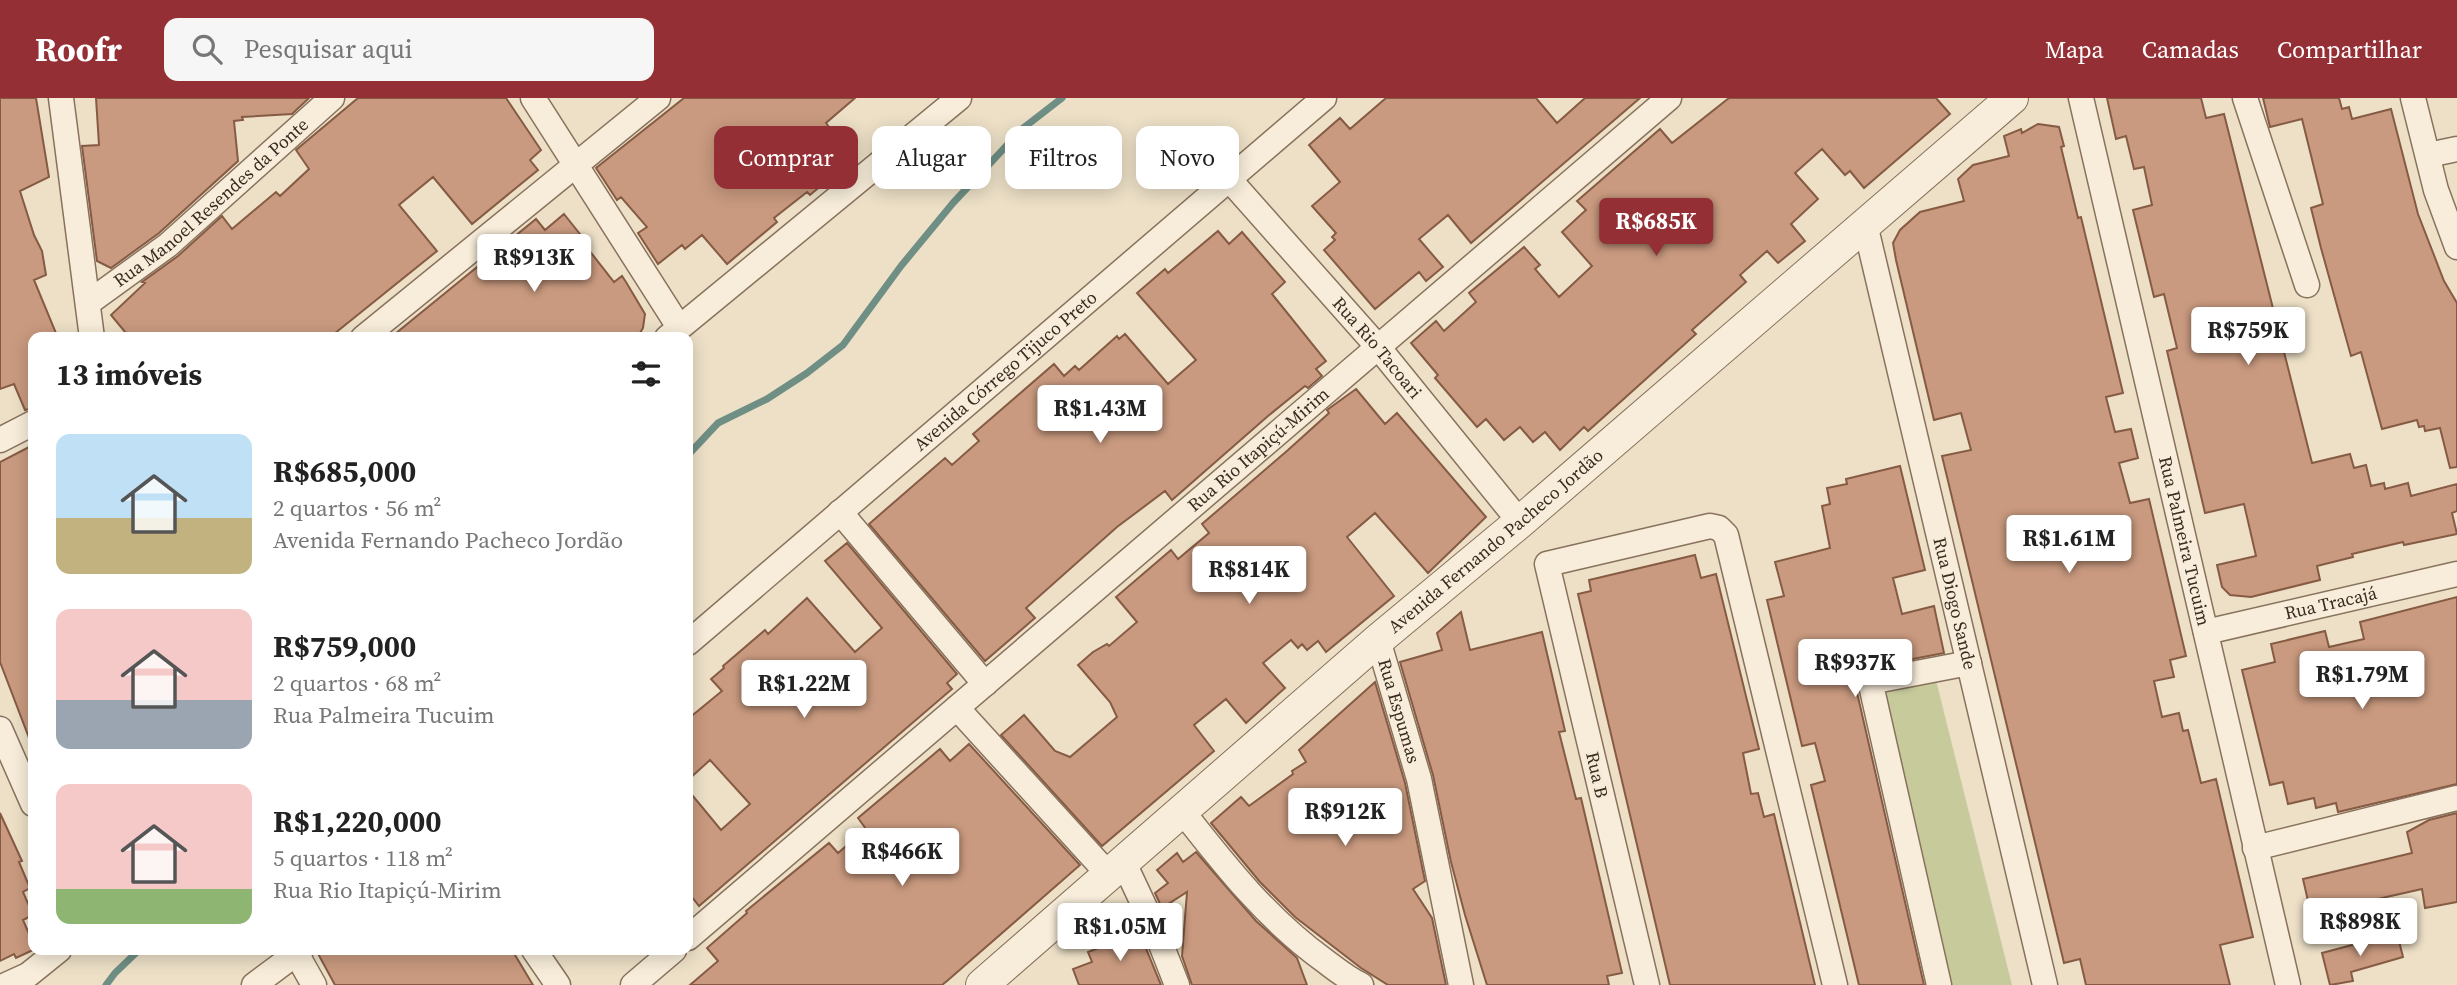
<!DOCTYPE html>
<html lang="pt">
<head>
<meta charset="utf-8">
<style>
	:root { --surface:#fff; --page:#f6f6f6; --text:#222; --muted:#767676; --accent:#943035 }
	body { margin:0; font-family:"Source Serif 4",serif; background:var(--page); color:var(--text); height:100vh; display:flex; flex-direction:column; font-size:26px; white-space:nowrap }
	* { box-sizing:border-box; margin:0 }
	p { font-size:23px; color:var(--muted) }
	.icon { flex:none; width:38px; height:38px; fill:none; stroke:currentColor; stroke-width:2; stroke-linecap:round; stroke-linejoin:round }
	.map { position:relative; flex:1; overflow:hidden }
	.details { position:absolute; left:28px; top:234px; width:665px; height:623px; display:flex; flex-direction:column; background:var(--surface); border-radius:14px; box-shadow:0 4px 18px #0003 }
	.details>* { flex:none }
	.hud { position:absolute; left:714px; top:28px; width:665px; height:63px; display:flex; gap:14px }
	.price { position:absolute; translate:-50% -60px; padding:0 16px; border-radius:7px; background:#fff; color:#222; font-size:23px; line-height:46px; filter:drop-shadow(0 2px 4px #0008) }
	.price::after { content:''; position:absolute; left:50%; top:42px; width:21px; height:16px; margin-left:-10px; background:inherit; clip-path:polygon(0 0,100% 0,50% 100%) }
	.price.on { background:var(--accent); color:#fff }
	ul { padding:0; list-style:none }
	li { display:flex; align-items:center; gap:21px; height:175px; padding:0 28px }
	li span { display:grid; place-items:center; flex:none; width:196px; height:140px; border-radius:14px; color:#555 }
	li>.icon { margin-inline-start:auto }
	span .icon { width:84px; height:84px; fill:#fffc; stroke-width:1 }
	li b { font-size:30px }
	h2 { display:flex; justify-content:space-between; align-items:center; height:84px; padding:0 28px; font-size:30px }
	.tag { padding:0 24px; border-radius:14px; background:var(--surface); box-shadow:0 4px 18px #0003; font-size:24px; line-height:63px }
	.tag.on { background:var(--accent); color:#fff }
	header { display:flex; align-items:center; gap:42px; box-sizing:border-box; height:98px; padding:0 35px; background:var(--accent); color:#fff }
	header strong { font-size:33px }
	nav { display:flex; gap:38px; margin-inline-start:auto; font-size:24px }
	.search { width:490px; height:63px; background:var(--page); display:flex; align-items:center; gap:18px; box-sizing:border-box; padding:0 24px; border-radius:14px; color:var(--muted); font-size:26px }
	.map>svg:first-child { display:block }
	.green { fill:#c7cb9b }
	.lines { fill:none; stroke-linecap:round; stroke-linejoin:round }
	.stream { stroke:#6f8f85; stroke-width:7 }
	.building { fill:#c99a7f; stroke:#865b44; stroke-width:2 }
	.minor-casing { stroke:#88725d; stroke-width:27 }
	.tertiary-casing { stroke:#88725d; stroke-width:34 }
	.minor { stroke:#f8edda; stroke-width:24 }
	.tertiary { stroke:#f8edda; stroke-width:32 }
	.labels { text-anchor:middle; stroke-width:5; stroke-linejoin:round; paint-order:stroke }
	.street-label { font-size:18px; fill:#392b20; stroke:#f4ead6 }
</style>
</head>
<body>
<header>
<strong>Roofr</strong>
<div class="search"><svg class="icon" aria-label="search" viewBox="0 0 24 24"><circle cx="10" cy="10" r="6"/><path d="M15 15l6 6"/></svg>Pesquisar aqui</div>
<nav><a>Mapa</a><a>Camadas</a><a>Compartilhar</a></nav>
</header>
<div class="map">
<svg width="2457" height="887" viewBox="0 0 2457 887">
	<rect width="100%" height="100%" fill="#ede0c7"/>
	<!-- green -->
	<path class="green" d="M1935 578 2012 887H1946L1876 592Z"/>
	<g class="lines">
		<!-- stream -->
		<path class="stream" d="M688 357 718 325 767 301 807 275 843 247 901 168 953 105 1022 31 1062 0
			M106 887 115 875 139 852"/>
	</g>
	<!-- building -->
	<path class="building" d="M0 0H36L49 79 20 93 34 137 42 153 46 177 34 182 58 240H33V310L25 312 14 286 0 291Z
		M96 0H309L292 16 242 19 243 22 234 23 238 63 159 135 111 170 97 163 82 48 99 47Z
		M358 0H506L541 52 530 62 538 72 472 126 433 79 399 107 437 153 329 240H130L111 217 145 185 142 184 178 158 222 118 232 131 276 94 280 98 309 71 296 52Z
		M684 0H855L826 25 842 46 827 57 840 72 810 97 807 94 774 120 777 124 727 166 702 137 685 151 682 147 658 166 638 135 647 129 621 99 617 102 596 70Z
		M1386 0H1536L1557 25 1585 0H1640L1471 145 1448 117 1419 141 1443 169 1426 183 1419 174 1375 211 1324 152 1335 142 1332 139 1336 135 1312 108 1340 84 1309 47 1340 20 1350 31Z
		M1729 0H1936L1950 16 1864 90 1850 73 1845 77 1822 51 1795 75 1818 101 1791 126 1805 143 1778 165 1767 153 1740 177 1746 184 1692 232 1696 236 1588 333 1584 329 1560 352 1545 334 1533 344 1520 329 1504 342 1486 321 1477 329 1435 280 1438 277 1411 245 1436 223 1444 233 1476 204 1469 195 1524 149 1540 167 1535 171 1559 199 1592 168 1562 134 1586 112 1577 103 1660 31 1672 45Z
		M2107 0H2201L2206 20 2224 16 2312 365 2350 356 2354 370 2366 367 2371 388 2384 385 2385 391 2408 385 2411 398 2457 386V413L2452 415 2457 436 2404 447 2403 444 2352 456 2353 459 2317 468 2320 482 2251 499 2230 497 2222 489 2217 467 2256 458 2244 406 2205 415 2167 253 2177 250 2164 196 2154 199 2133 112 2152 107 2144 69 2134 71 2126 38 2116 41Z
		M2263 0H2339L2342 11 2349 9 2352 21 2391 11 2418 116 2444 183 2457 205V369L2450 370 2440 330 2425 333 2424 328 2419 329 2417 322 2382 331 2361 254 2351 258 2321 150 2311 110 2323 106 2302 21 2270 29Z
		M2038 26 2059 29 2064 48 2061 49 2078 120 2081 119 2123 295 2106 299 2115 334 2131 331 2138 360 2119 365 2130 405 2149 401 2186 558 2170 562 2174 579 2154 583 2162 619 2179 615 2183 633 2188 632 2201 685 2216 681 2253 839 2220 847 2230 887H2086L2080 861 2064 865 1942 358 1971 352 1961 315 1934 322 1896 162 1893 145 1900 132 1920 114 1964 103 1958 81 1973 67 2009 58 2004 38 2021 31 2022 35Z
		M564 116 583 140 581 142 614 184 622 178 626 184 645 216 643 230 637 240H390L536 121 545 132Z
		M1218 133 1229 146 1242 134 1285 184 1272 196 1326 263 1316 271 1322 278 1308 290 1305 288 1268 318 1172 402 1165 393 1117 429 1026 510 1035 520 985 563 869 426 945 360 952 367 979 343 973 336 1054 266 1064 278 1075 268 1079 272 1117 238 1119 241 1125 236 1168 286 1196 262 1137 195 1165 171 1168 175Z
		M1356 291 1385 326 1397 315 1486 419 1428 475 1375 415 1347 439 1394 498 1326 554 1318 543 1307 552 1302 546 1298 550 1291 542 1263 565 1285 590 1246 625 1226 601 1194 627 1214 653 1102 748 1001 637 1024 617 1055 653 1070 659 1117 619 1110 604 1078 567 1093 554 1107 546 1109 548 1137 524 1116 499 1171 452 1178 461 1209 435 1202 426 1288 352 1329 315 1327 312Z
		M33 347V645H31L0 564V364Z
		M1900 368 1925 472 1893 480 1902 516 1934 508 1944 555 1871 569 1860 577 1856 590 1924 887H1859L1811 687 1825 683 1815 645 1802 648 1767 502 1784 498 1775 464 1830 450 1822 408 1830 406 1827 390 1847 386 1846 381Z
		M847 445 957 576 947 585 952 591 699 808 688 794V692L721 732 750 706 710 662 688 682V621L722 593 711 581 724 570 723 568 765 532 768 536 807 500 855 554 882 530 825 463Z
		M1695 457 1701 480 1716 476 1759 651 1743 655 1751 696 1758 695 1764 719 1774 716 1815 887H1670L1578 496 1591 493 1589 482Z
		M2457 499V686L2338 714 2336 705 2316 710 2314 700 2288 706 2283 684 2270 687 2242 572 2275 564 2271 546 2325 533 2329 549 2364 541 2360 524Z
		M1461 514 1470 552 1542 534 1565 633 1559 634 1576 701 1581 700 1622 875 1607 878 1609 887H1487L1465 817 1451 764 1433 677 1400 564 1442 552 1437 535Z
		M1375 584 1405 685 1425 783 1413 791 1432 820 1446 887H1388L1361 870 1295 819 1260 784 1211 725 1241 699 1249 708 1293 676 1292 673 1306 664 1299 652Z
		M969 646 1080 767 947 883 942 887H690L718 863 707 850 747 815 746 813 829 745 838 755 866 731 858 720 940 651 950 663Z
		M0 715 22 763 19 764 30 790 23 794 33 817 23 822 33 845V852L16 860 14 856 0 863Z
		M2457 715V804L2425 810 2422 791 2311 816 2303 781 2412 755 2407 734 2429 722Z
		M1196 754 1256 823 1297 860 1307 887H1192L1182 858 1187 794 1162 810 1155 795 1168 785 1157 772 1177 755 1183 764Z
		M1133 819 1161 887H1079L1073 871 1092 864 1088 854 1127 839 1121 827Z
		M2397 835 2403 859 2351 874 2353 883 2330 887 2322 855Z
		M316 852H512L533 887H335Z"/>
	<g class="lines">
		<!-- minor casing -->
		<g class="minor-casing">
			<g id="minor">
				<path d="M61 0 92 240"/>
				<path d="M533 0 679 229"/>
				<path id="s1" d="M2081 0 2288 887"/>
				<path d="M2245 0 2307 187"/>
				<path d="M2413 0 2436 92 2457 149"/>
				<path d="M2428 57 2457 51"/>
				<path id="s2" d="M1228 80 1378 249 1520 424"/>
				<path id="s3" d="M1865 126 2045 887"/>
				<path id="s4" d="M88 205 168 147 332 0"/>
				<path d="M363 240 658 0"/>
				<path d="M667 240 959 0"/>
				<path d="M0 342 33 325"/>
				<path d="M840 414 985 586"/>
				<path id="s5" d="M2206 534 2457 476"/>
				<path id="s6" d="M1378 542 1419 681 1461 887"/>
				<path id="s7" d="M688 545 1324 0"/>
				<path d="M957 610 1110 778"/>
				<path d="M0 631 33 706"/>
				<path d="M1183 714C1226 769 1268 822 1325 863 1337 872 1348 881 1361 887"/>
				<path d="M2255 750 2457 700"/>
				<path d="M1124 765 1155 831 1177 887"/>
				<path id="s8" d="M688 840 1669 0"/>
				<path d="M534 852 558 887"/>
				<path d="M296 855 314 887"/>
				<path d="M6 887 28 877 59 852"/>
				<path d="M254 887 301 852"/>
				<path d="M633 887 674 852"/>
				<path d="M1647 887 1547 466 1710 428 1719 430 1726 437 1835 887"/>
				<path d="M1939 887 1871 587 1875 583 1969 565"/>
			</g>
		</g>
		<!-- tertiary casing -->
		<g class="tertiary-casing">
			<g id="tertiary">
				<path id="s9" d="M982 887 1378 542 1520 424 2012 0"/>
			</g>
		</g>
		<!-- minor -->
		<use href="#minor" class="minor"/>
		<!-- tertiary -->
		<use href="#tertiary" class="tertiary"/>
	</g>
	<g class="labels">
		<!-- street labels -->
		<g class="street-label">
			<text dy="6" stroke="none"><textPath href="#s4" startOffset="159">Rua Manoel Resendes da Ponte</textPath></text>
			<text dy="6" stroke="none"><textPath href="#s2" startOffset="226">Rua Rio Tacoari</textPath></text>
			<text dy="6" stroke="none"><textPath href="#s7" startOffset="418">Avenida Córrego Tijuco Preto</textPath></text>
			<text dy="6" stroke="none"><textPath href="#s8" startOffset="751">Rua Rio Itapiçú-Mirim</textPath></text>
			<text dy="6" stroke="none"><textPath href="#s9" startOffset="679">Avenida Fernando Pacheco Jordão</textPath></text>
			<text dy="6" stroke="none"><textPath href="#s1" startOffset="455">Rua Palmeira Tucuim</textPath></text>
			<text dy="6" stroke="none"><textPath href="#s5" startOffset="128">Rua Tracajá</textPath></text>
			<text dy="6" stroke="none"><textPath href="#s3" startOffset="390">Rua Diogo Sande</textPath></text>
			<text dy="6" stroke="none"><textPath href="#s6" startOffset="74">Rua Espumas</textPath></text>
			<text transform="translate(1597 677) rotate(77)" y="6">Rua B</text>
		</g>
	</g>
</svg>
<b class="price on" style="left:1656px;top:160px">R$685K</b>
<b class="price" style="left:534px;top:196px">R$913K</b>
<b class="price" style="left:2248px;top:269px">R$759K</b>
<b class="price" style="left:1100px;top:347px">R$1.43M</b>
<b class="price" style="left:2069px;top:477px">R$1.61M</b>
<b class="price" style="left:1249px;top:508px">R$814K</b>
<b class="price" style="left:1855px;top:601px">R$937K</b>
<b class="price" style="left:2362px;top:613px">R$1.79M</b>
<b class="price" style="left:804px;top:622px">R$1.22M</b>
<b class="price" style="left:1345px;top:750px">R$912K</b>
<b class="price" style="left:902px;top:790px">R$466K</b>
<b class="price" style="left:2360px;top:860px">R$898K</b>
<b class="price" style="left:1120px;top:865px">R$1.05M</b>
<div class="hud">
<a class="tag on">Comprar</a>
<a class="tag">Alugar</a>
<a class="tag">Filtros</a>
<a class="tag">Novo</a>
</div>
<section class="details">
<h2>13 imóveis<svg class="icon" aria-label="filters" viewBox="0 0 24 24"><path d="M4 7h16M4 17h16"/><circle cx="9" cy="7" r="2"/><circle cx="15" cy="17" r="2"/></svg></h2>
<ul>
<li><span style="background:linear-gradient(#bfe0f5 60%,#c2b280 0)"><svg class="icon" aria-label="home" viewBox="0 0 24 24"><path d="M3 11l9-7 9 7M6 9v11h12V9"/></svg></span><div><b>R$685,000</b><p>2 quartos · 56 m²</p><p>Avenida Fernando Pacheco Jordão</p></div></li>
<li><span style="background:linear-gradient(#f6c9c9 65%,#9aa5b1 0)"><svg class="icon" aria-label="home" viewBox="0 0 24 24"><path d="M3 11l9-7 9 7M6 9v11h12V9"/></svg></span><div><b>R$759,000</b><p>2 quartos · 68 m²</p><p>Rua Palmeira Tucuim</p></div></li>
<li><span style="background:linear-gradient(#f6c9c9 75%,#8fb573 0)"><svg class="icon" aria-label="home" viewBox="0 0 24 24"><path d="M3 11l9-7 9 7M6 9v11h12V9"/></svg></span><div><b>R$1,220,000</b><p>5 quartos · 118 m²</p><p>Rua Rio Itapiçú-Mirim</p></div></li>
</ul>
</section>
</div>
</body>
</html>
